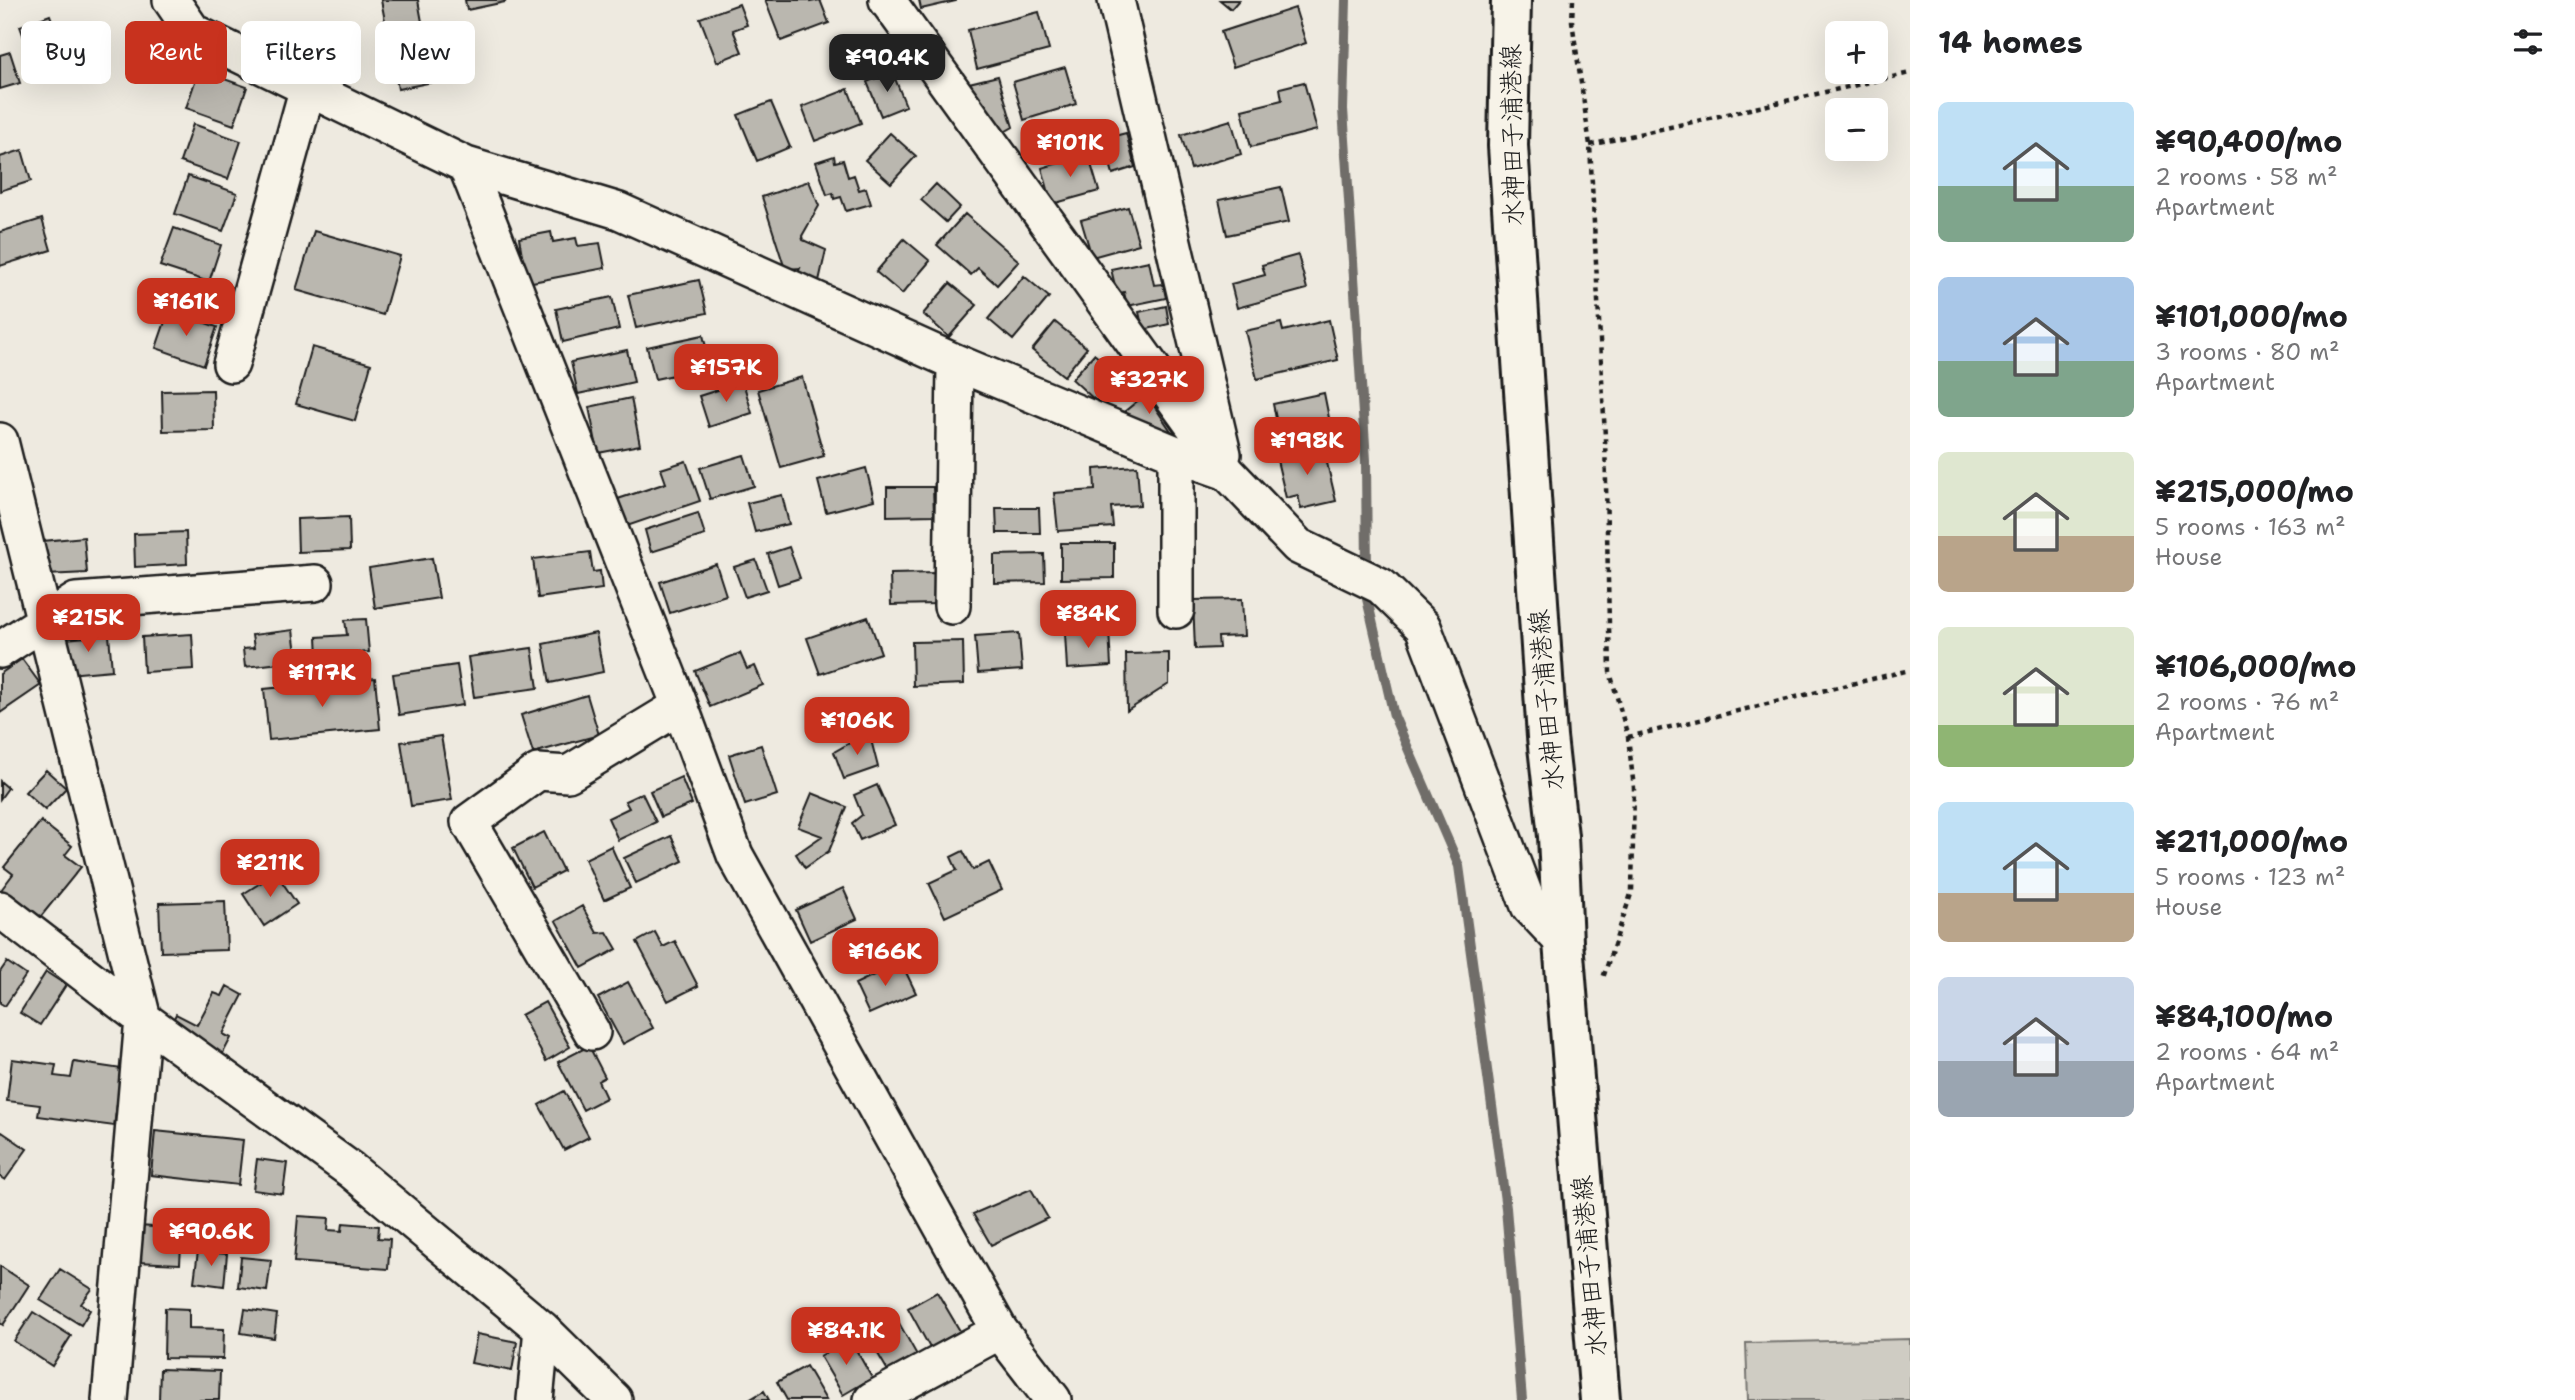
<!DOCTYPE html>
<html lang="en">
<head>
<meta charset="utf-8">
<style>
	:root { --surface:#fff; --page:#f6f6f6; --text:#202124; --muted:#757577; --accent:#c8321e }
	body { margin:0; font-family:"Shantell Sans","Klee One",sans-serif; background:var(--page); color:var(--text); height:100vh; display:flex; flex-direction:column; font-size:26px; white-space:nowrap }
	* { box-sizing:border-box; margin:0 }
	p { font-size:23px; color:var(--muted) }
	.icon { flex:none; width:38px; height:38px; fill:none; stroke:currentColor; stroke-width:2; stroke-linecap:round; stroke-linejoin:round }
	.map { position:relative; flex:1; overflow:hidden }
	.details { display:flex; flex-direction:column; background:var(--surface); width:665px }
	.details>* { flex:none }
	.hud { position:absolute; left:21px; top:21px; width:665px; height:63px; display:flex; gap:14px }
	.controls { position:absolute; left:1825px; top:21px; display:grid; gap:14px }
	.controls a { display:grid; place-items:center; width:63px; height:63px; border-radius:10px; background:var(--surface); box-shadow:0 7px 28px #0002; font-size:35px }
	.price { position:absolute; translate:-50% -60px; padding:0 16px; border-radius:14px; background:var(--accent); color:#fff; font-size:23px; line-height:46px; filter:drop-shadow(0 2px 4px #0008) }
	.price::after { content:''; position:absolute; left:50%; top:42px; width:21px; height:16px; margin-left:-10px; background:inherit; clip-path:polygon(0 0,100% 0,50% 100%) }
	.price.active { background:#222; color:#fff }
	ul { padding:0; list-style:none }
	li { display:flex; align-items:center; gap:21px; height:175px; padding:0 28px }
	li span { display:grid; place-items:center; flex:none; width:196px; height:140px; border-radius:10px; color:#555 }
	li>.icon { margin-inline-start:auto }
	span .icon { width:84px; height:84px; fill:#fffc; stroke-width:1 }
	li b { font-size:30px }
	h2 { display:flex; justify-content:space-between; align-items:center; height:84px; padding:0 28px; font-size:30px }
	.chip { padding:0 24px; border-radius:10px; background:var(--surface); box-shadow:0 7px 28px #0002; font-size:24px; line-height:63px }
	.chip.active { background:var(--accent); color:#fff }
	main { display:flex; flex:1; min-height:0 }
	.map>svg:first-child { display:block }
	.green { fill:#cfccc3; stroke:#767470; stroke-width:2 }
	.lines { fill:none; stroke-linecap:round; stroke-linejoin:round }
	.stream { stroke:#6f6d69; stroke-width:10 }
	.building { fill:#bab7af; stroke:#1c1c1c; stroke-width:2 }
	.street-casing { stroke:#1c1c1c; stroke-width:40 }
	.secondary-casing { stroke:#1c1c1c; stroke-width:44 }
	.path { stroke:#1c1c1c; stroke-width:4.5; stroke-dasharray:5 5; stroke-linecap:butt }
	.street { stroke:#f7f3e8; stroke-width:35 }
	.secondary { stroke:#f7f3e8; stroke-width:38 }
	.labels { text-anchor:middle; stroke-width:7; stroke-linejoin:round; paint-order:stroke }
	.street-label { font-size:26px; fill:#1c1c1c; stroke:#f7f3e8 }
</style>
</head>
<body>
<main>
<div class="map">
<svg width="1910" height="1400" viewBox="0 0 1910 1400">
	<rect width="100%" height="100%" fill="#eeeae0"/>
	<filter id="ink" filterUnits="userSpaceOnUse"><feTurbulence type="fractalNoise" baseFrequency=".0143" numOctaves="2"/><feDisplacementMap in="SourceGraphic" scale="14" xChannelSelector="R" yChannelSelector="G"/><feConvolveMatrix kernelMatrix="1 2 1 2 8 2 1 2 1" color-interpolation-filters="sRGB"/></filter>
	<g filter="url(#ink)">
		<!-- green -->
		<path class="green" d="M1910 1339V1400H1748L1746 1343Z"/>
		<g class="lines">
			<!-- stream -->
			<path class="stream" d="M1346 0 1343 109 1366 460 1367 573
				M1367 588V599L1394 716 1459 866 1506 1208 1522 1400"/>
		</g>
		<!-- building -->
		<path class="building" d="M381 0H418L433 82 398 89Z
			M465 0H504L505 2 467 10Z
			M765 0H809L810 2 820 0 829 23 781 41Z
			M919 0H956V1L921 9Z
			M1220 0H1239L1231 9Z
			M739 4 747 25 733 30 742 52 717 62 700 18Z
			M1295 8 1306 43 1233 67 1221 32Z
			M1039 12 1049 50 977 69 968 30Z
			M50 15 71 71 40 82 20 26Z
			M10 52 20 83 0 89V55Z
			M1065 67 1076 104 1024 120 1013 82Z
			M199 70 247 87 234 125 186 108Z
			M892 71 906 106 881 116 867 82Z
			M998 76 1013 127 999 135 965 84Z
			M1304 82 1317 130 1251 147 1242 110 1282 100 1280 88Z
			M848 89 861 123 815 141 802 107Z
			M771 102 790 147 757 161 738 115Z
			M1231 120 1241 154 1191 169 1181 135Z
			M193 124 241 141 228 179 180 162Z
			M890 133 916 156 891 183 865 160Z
			M1126 133 1135 167 1113 174 1103 139Z
			M22 150 31 181 0 191V157Z
			M1088 154 1099 191 1052 204 1042 168Z
			M834 156 835 162 843 160 848 177 854 175 859 190 866 188 871 204 846 211 841 197 834 199 833 193 827 195 816 162Z
			M188 176 237 193 223 231 175 214Z
			M809 181 819 206 802 236 803 240 826 250 819 281 797 275 800 268 785 269 762 197Z
			M936 184 960 207 946 222 921 200Z
			M1281 187 1289 222 1227 235 1219 200Z
			M1128 207 1139 244 1092 257 1081 220Z
			M965 214 1019 261 997 285 978 268 971 275 937 245Z
			M42 219 51 250 0 266V232Z
			M174 228 221 245 209 282 160 266Z
			M314 231 400 256 383 315 296 290Z
			M551 232 553 242 576 238 578 246 600 243 605 268 527 283 519 238Z
			M904 239 930 261 902 294 876 272Z
			M1298 255 1307 289 1237 308 1231 284 1265 275 1262 265Z
			M1149 261 1154 285 1163 284 1166 298 1127 306 1124 292 1117 294 1111 269Z
			M1024 276 1049 297 1013 340 988 319Z
			M699 280 707 313 636 328 628 295Z
			M950 283 977 305 949 337 923 314Z
			M612 297 619 329 563 342 556 309Z
			M1166 306 1169 324 1143 330 1139 312Z
			M169 310 217 327 204 365 156 348Z
			M1329 320 1338 360 1257 379 1245 331 1281 323 1283 331Z
			M1055 322 1087 348 1064 376 1032 350Z
			M703 335 711 367 655 379 647 347Z
			M312 347 371 364 355 421 296 404Z
			M627 350 634 382 578 394 571 362Z
			M1094 354 1125 380 1115 391 1109 387 1096 401 1072 379Z
			M802 377 824 456 781 468 758 390Z
			M743 382 752 413 709 427 699 396Z
			M213 390 214 430 163 431 162 391Z
			M1324 393 1331 428 1280 438 1273 404Z
			M1146 394 1173 434 1165 437 1124 412Z
			M631 398 640 445 598 453 589 407Z
			M1323 446 1336 501 1301 509 1298 495 1286 498 1276 456Z
			M744 455 754 486 710 499 700 468Z
			M686 461 700 501 627 526 618 499 666 483 661 469Z
			M1137 466 1140 505 1111 507 1113 527 1058 531 1054 493 1095 490 1094 469Z
			M866 468 874 500 826 512 818 481Z
			M887 487H933L934 515 887 516Z
			M782 495 789 524 755 532 747 503Z
			M996 508H1039L1040 533H997Z
			M698 513 705 535 651 552 645 530Z
			M349 517 350 550 298 552 297 519Z
			M186 532 187 564 135 567 134 534Z
			M84 537 87 573 46 575 43 541Z
			M1061 543H1114V578L1061 579Z
			M789 547 800 578 778 585 768 554Z
			M590 552 593 572 600 571 602 589 538 598 533 559Z
			M1044 554 1045 582 994 583V555Z
			M432 558 439 598 375 608 369 568Z
			M756 560 767 590 745 597 734 567Z
			M716 564 726 595 670 613 660 582Z
			M936 573 937 604 891 605 890 574Z
			M1242 599 1244 636 1218 637 1219 648 1195 649 1193 600Z
			M868 617 881 653 820 674 807 638Z
			M366 619 369 652 318 656 317 637 347 635 345 620Z
			M293 630 297 661 245 667 243 649 254 648 252 635Z
			M1109 630 1111 666 1067 669 1065 633Z
			M596 633 603 672 550 683 543 644Z
			M1019 633 1022 670 978 673 975 636Z
			M192 634 194 669 144 672 142 637Z
			M109 635 112 670 68 674 65 639Z
			M963 641 964 684 913 686 912 642Z
			M532 648 538 688 474 697 468 657Z
			M740 653 747 669 755 666 763 685 710 707 695 671Z
			M1169 653V684L1127 711 1126 654Z
			M22 659 41 685 0 713V674Z
			M457 665 463 705 399 715 393 674Z
			M375 678 380 729 269 740 264 689Z
			M587 695 599 735 533 753 521 715Z
			M869 732 878 767 844 779 834 752Z
			M441 736 452 800 411 806 401 742Z
			M761 745 777 795 745 805 729 755Z
			M46 770 66 788 45 810 25 792Z
			M681 777 692 804 661 817 650 791Z
			M0 781 8 788 0 799Z
			M877 785 895 825 860 840 852 823 862 815 854 795Z
			M642 793 656 822 618 840 608 818 629 808 625 801Z
			M812 793 847 807 829 851 805 868 796 854 822 836 798 827Z
			M41 821 72 846 65 855 81 867 38 920 1 890 13 874 4 867Z
			M544 832 563 871 532 887 513 848Z
			M671 836 683 861 636 883 624 858Z
			M611 846 630 888 604 900 585 859Z
			M963 851 973 870 989 862 1002 890 945 917 929 883 957 870 951 857Z
			M276 873 297 904 264 926 243 894Z
			M843 888 857 919 810 941 796 910Z
			M225 901 227 950 161 952 159 903Z
			M582 906 597 933 607 932 617 949 582 968 556 921Z
			M655 932 663 947 675 941 698 986 668 1001 637 942Z
			M7 962 26 975 5 1006 0 1003V972Z
			M901 962 916 993 869 1014 855 984Z
			M46 972 66 985 40 1025 20 1013Z
			M628 982 653 1028 623 1044 598 998Z
			M227 986 243 995 223 1034 231 1038 221 1057 168 1030 176 1014 197 1025 214 993 222 996Z
			M545 1002 570 1047 546 1061 521 1015Z
			M589 1046 605 1077 598 1081 606 1098 583 1110 558 1062Z
			M12 1059 56 1065 54 1076 71 1078 74 1062 122 1069 114 1126 38 1116 40 1105 7 1101Z
			M564 1091 589 1137 564 1150 539 1105Z
			M155 1131 243 1140 238 1185 151 1175Z
			M2 1132 27 1149 5 1180 0 1177V1134Z
			M257 1159 287 1163 283 1194 253 1190Z
			M1031 1189 1048 1218 991 1245 973 1214Z
			M298 1216 329 1218 328 1230 342 1231 343 1223 379 1226 378 1238 390 1239 388 1269 294 1262Z
			M139 1226 182 1229 180 1264 137 1262Z
			M198 1251 227 1254 224 1286 194 1282Z
			M241 1257 271 1260 267 1291 238 1287Z
			M0 1266 29 1285 3 1325 0 1323Z
			M60 1269 92 1289 81 1304 90 1310 81 1325 40 1300Z
			M937 1292 960 1331 930 1348 908 1308Z
			M165 1308 189 1309V1328L224 1329 223 1359 164 1358Z
			M245 1309 277 1314 274 1338 241 1333Z
			M33 1312 71 1336 52 1366 14 1341Z
			M895 1316 917 1355 888 1371 865 1332Z
			M477 1334 517 1342 512 1371 471 1363Z
			M850 1339 872 1378 843 1395 820 1356Z
			M806 1366 826 1400H787L777 1382Z
			M160 1369 220 1371 219 1400H159Z
			M764 1391 769 1400H749Z"/>
		<g class="lines">
			<!-- street casing -->
			<g class="street-casing">
				<path id="street" d="M171 0 193 32 466 165 619 211 955 362 1176 454 1227 472
					M887 0 1227 472 1298 546 1381 586 1423 627 1529 906 1563 942
					M1116 0 1223 454
					M466 165 680 706 735 855 1000 1331 1053 1400
					M231 364 308 87
					M0 441 143 1019 110 1400
					M1176 454V610
					M952 606 955 362
					M0 650 76 601 315 583
					M0 909 143 1019 351 1170 542 1329 614 1400
					M592 1032 469 822 538 772 568 774 680 706
					M535 1400 542 1329
					M872 1400 1000 1331"/>
			</g>
			<!-- secondary casing -->
			<g class="secondary-casing">
				<path id="secondary" d="M1511 0 1508 146 1526 421 1547 737 1558 836 1563 942 1600 1400"/>
			</g>
			<!-- path -->
			<path class="path" d="M1573 0 1572 21 1590 145 1605 437 1610 672 1628 737 1634 788 1632 891 1603 978
				M1590 145 1910 73
				M1628 737 1910 670"/>
			<!-- street -->
			<use href="#street" class="street"/>
			<!-- secondary -->
			<use href="#secondary" class="secondary"/>
		</g>
	</g>
	<g class="labels">
		<!-- street labels -->
		<g class="street-label">
			<text transform="translate(1512 135) rotate(-91)" y="9">水神田子浦港線</text>
			<text transform="translate(1546 700) rotate(-95)" y="9">水神田子浦港線</text>
			<text transform="translate(1589 1266) rotate(-95)" y="9">水神田子浦港線</text>
		</g>
	</g>
</svg>
<div class="controls">
<a>+</a>
<a>−</a>
</div>
<b class="price active" style="left:887px;top:94px">¥90.4K</b>
<b class="price" style="left:1070px;top:179px">¥101K</b>
<b class="price" style="left:186px;top:338px">¥161K</b>
<b class="price" style="left:726px;top:404px">¥157K</b>
<b class="price" style="left:1149px;top:416px">¥327K</b>
<b class="price" style="left:1307px;top:477px">¥198K</b>
<b class="price" style="left:1088px;top:650px">¥84K</b>
<b class="price" style="left:88px;top:654px">¥215K</b>
<b class="price" style="left:322px;top:709px">¥117K</b>
<b class="price" style="left:857px;top:757px">¥106K</b>
<b class="price" style="left:270px;top:899px">¥211K</b>
<b class="price" style="left:885px;top:988px">¥166K</b>
<b class="price" style="left:211px;top:1268px">¥90.6K</b>
<b class="price" style="left:846px;top:1367px">¥84.1K</b>
<div class="hud">
<a class="chip">Buy</a>
<a class="chip active">Rent</a>
<a class="chip">Filters</a>
<a class="chip">New</a>
</div>
</div>
<section class="details">
<h2>14 homes<svg class="icon" aria-label="filters" viewBox="0 0 24 24"><path d="M4 7h16M4 17h16"/><circle cx="9" cy="7" r="2"/><circle cx="15" cy="17" r="2"/></svg></h2>
<ul>
<li><span style="background:linear-gradient(#bfe0f5 60%,#7fa58c 0)"><svg class="icon" aria-label="home" viewBox="0 0 24 24"><path d="M3 11l9-7 9 7M6 9v11h12V9"/></svg></span><div><b>¥90,400/mo</b><p>2 rooms · 58 m²</p><p>Apartment</p></div></li>
<li><span style="background:linear-gradient(#a9c7e8 60%,#7fa58c 0)"><svg class="icon" aria-label="home" viewBox="0 0 24 24"><path d="M3 11l9-7 9 7M6 9v11h12V9"/></svg></span><div><b>¥101,000/mo</b><p>3 rooms · 80 m²</p><p>Apartment</p></div></li>
<li><span style="background:linear-gradient(#dfe7d0 60%,#b9a48a 0)"><svg class="icon" aria-label="home" viewBox="0 0 24 24"><path d="M3 11l9-7 9 7M6 9v11h12V9"/></svg></span><div><b>¥215,000/mo</b><p>5 rooms · 163 m²</p><p>House</p></div></li>
<li><span style="background:linear-gradient(#dfe7d0 70%,#8fb573 0)"><svg class="icon" aria-label="home" viewBox="0 0 24 24"><path d="M3 11l9-7 9 7M6 9v11h12V9"/></svg></span><div><b>¥106,000/mo</b><p>2 rooms · 76 m²</p><p>Apartment</p></div></li>
<li><span style="background:linear-gradient(#bfe0f5 65%,#b9a48a 0)"><svg class="icon" aria-label="home" viewBox="0 0 24 24"><path d="M3 11l9-7 9 7M6 9v11h12V9"/></svg></span><div><b>¥211,000/mo</b><p>5 rooms · 123 m²</p><p>House</p></div></li>
<li><span style="background:linear-gradient(#c9d6e8 60%,#9aa5b1 0)"><svg class="icon" aria-label="home" viewBox="0 0 24 24"><path d="M3 11l9-7 9 7M6 9v11h12V9"/></svg></span><div><b>¥84,100/mo</b><p>2 rooms · 64 m²</p><p>Apartment</p></div></li>
</ul>
</section>
</main>
</body>
</html>
